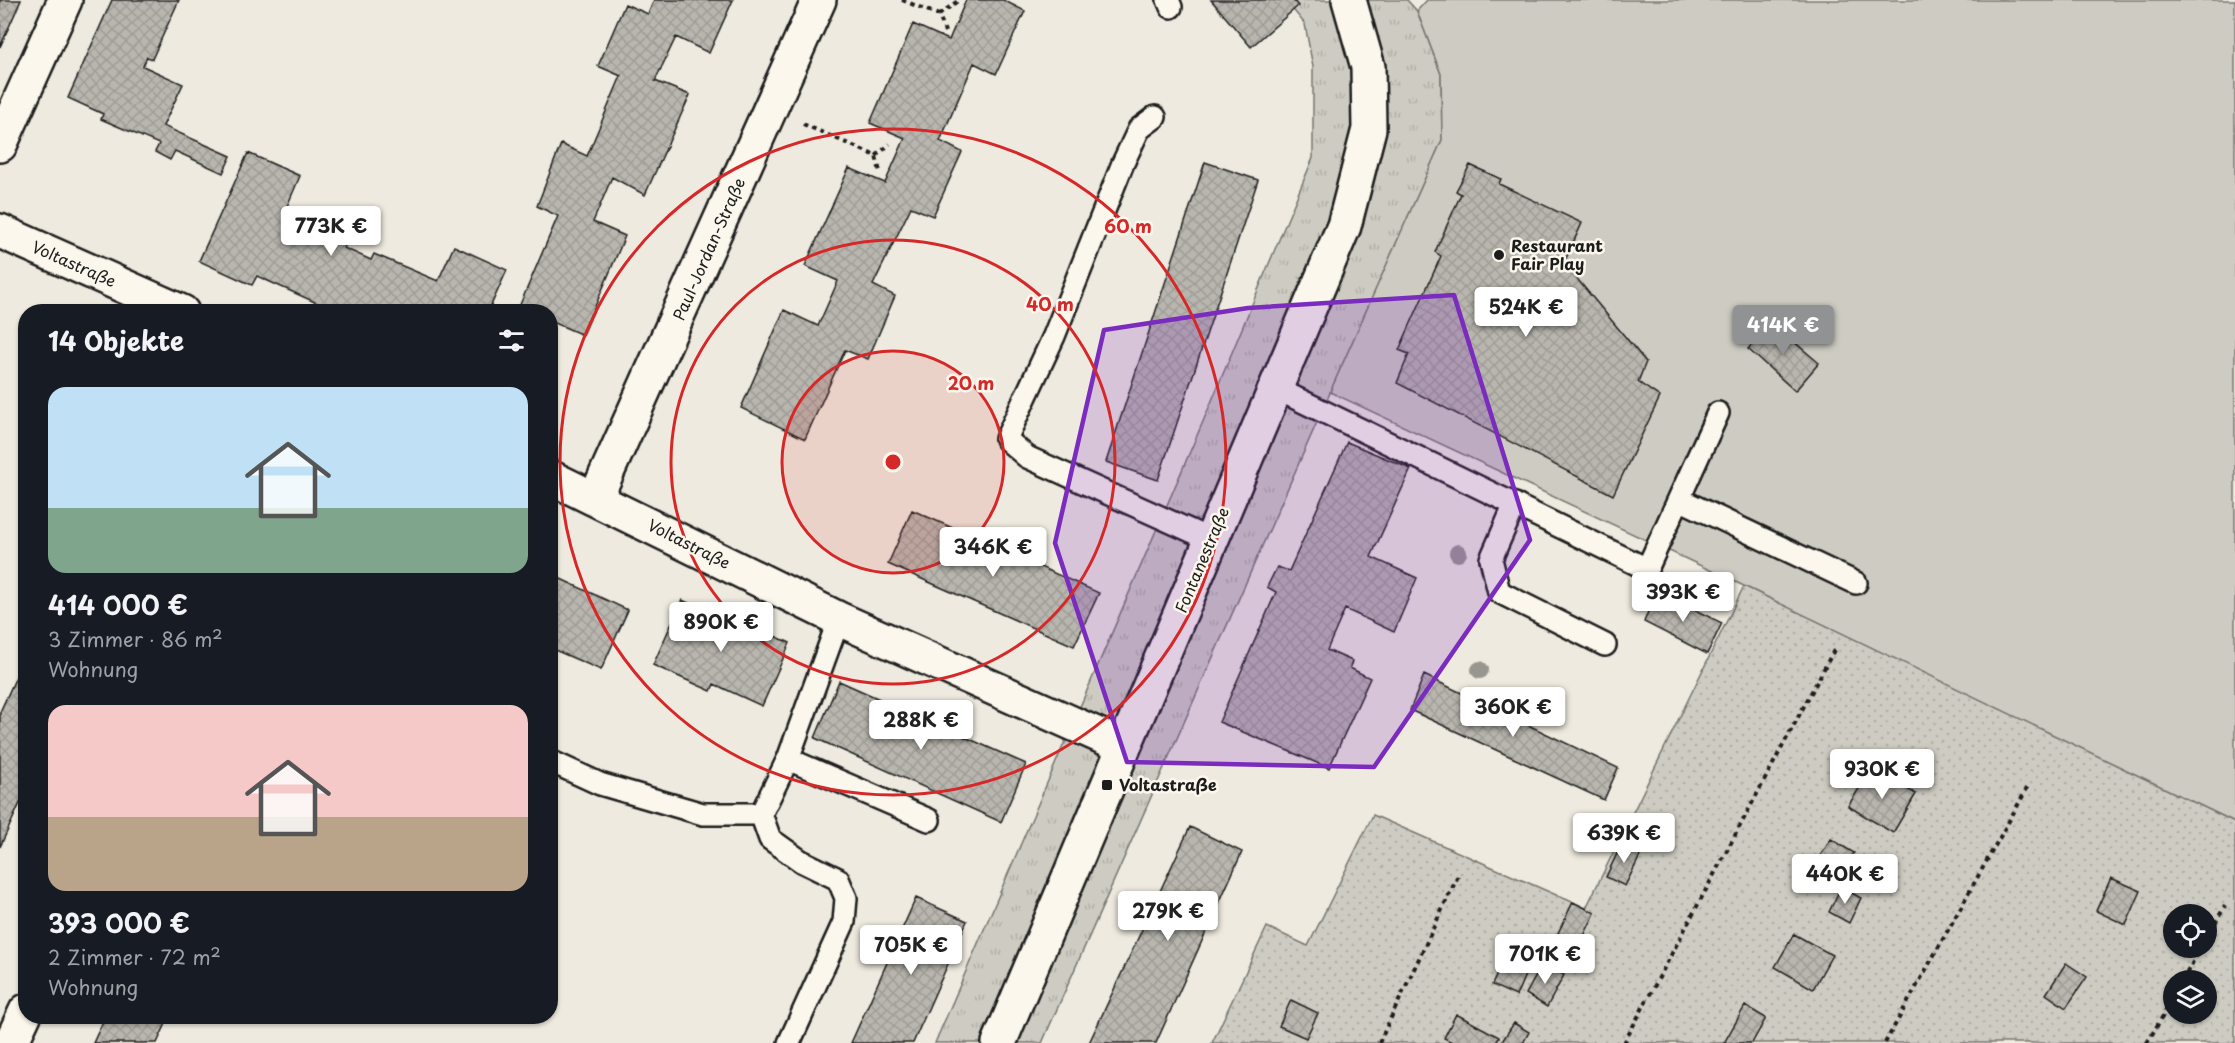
<!DOCTYPE html>
<html lang="de">
<head>
<meta charset="utf-8">
<style>
	:root { --surface:#171b24; --page:#242831; --text:#f1f3f6; --muted:#9ea1a6; --accent:#919294 }
	body { margin:0; font-family:"Playpen Sans",sans-serif; background:var(--page); color:var(--text); height:100vh; display:flex; flex-direction:column; font-size:22px; white-space:nowrap }
	* { box-sizing:border-box; margin:0 }
	p { font-size:20px; color:var(--muted) }
	.icon { flex:none; width:33px; height:33px; fill:none; stroke:currentColor; stroke-width:2; stroke-linecap:round; stroke-linejoin:round }
	.map { position:relative; flex:1; overflow:hidden }
	.details { position:absolute; left:18px; top:304px; width:540px; height:720px; display:flex; flex-direction:column; background:var(--surface); border-radius:24px; box-shadow:0 2px 4px #0004 }
	.details>* { flex:none }
	.controls { position:absolute; left:2163px; top:904px; display:grid; gap:12px }
	.controls a { display:grid; place-items:center; width:54px; height:54px; border-radius:50%; background:var(--surface); box-shadow:0 2px 4px #0004; font-size:30px }
	.price { position:absolute; translate:-50% -51px; padding:0 14px; border-radius:6px; background:#fff; color:#222; font-size:20px; line-height:39px; filter:drop-shadow(0 2px 3px #0008) }
	.price::after { content:''; position:absolute; left:50%; top:36px; width:18px; height:14px; margin-left:-9px; background:inherit; clip-path:polygon(0 0,100% 0,50% 100%) }
	.price.active { background:var(--accent); color:#fff }
	ul { padding:0; list-style:none }
	li { display:grid; align-content:center; gap:12px; height:318px; padding:0 30px }
	li span { display:grid; place-items:center; height:186px; border-radius:18px; color:#555 }
	li>.icon { margin-inline-start:auto }
	span .icon { width:108px; height:108px; fill:#fffc; stroke-width:1 }
	li b { font-size:26px }
	h2 { display:flex; justify-content:space-between; align-items:center; height:72px; padding:0 30px; font-size:26px }
	.map>svg:first-child { display:block }
	.grass { fill:url(#grass-tufts); stroke:#75746f; stroke-width:1.5 }
	.park { fill:url(#park-dots); stroke:#75746f; stroke-width:1.5; fill-rule:evenodd }
	.pitch { fill:#ceccc2; stroke:#75746f; stroke-width:1.5 }
	.building { fill:url(#building-cross-hatch); stroke:#1c1c1c; stroke-width:1.5 }
	.lines { fill:none; stroke-linecap:round; stroke-linejoin:round }
	.service-casing { stroke:#1c1c1c; stroke-width:26 }
	.minor-casing { stroke:#1c1c1c; stroke-width:38 }
	.tertiary-casing { stroke:#1c1c1c; stroke-width:38 }
	.path { stroke:#1c1c1c; stroke-width:4; stroke-dasharray:4.5 4.5; stroke-linecap:butt }
	.service { stroke:#fbf7ec; stroke-width:21 }
	.minor { stroke:#fbf7ec; stroke-width:33 }
	.tertiary { stroke:#fbf7ec; stroke-width:33 }
	.tree { fill:#98968f }
	.marked { fill:#7b2cbf; fill-opacity:0.2; stroke:#7b2cbf; stroke-width:4.5; stroke-linejoin:round }
	.ring { fill:none; stroke:#d62828; stroke-width:3 }
	.poi-dot { fill:#1c1c1c; stroke:#fbf7ec; stroke-width:2 }
	.labels { text-anchor:middle; stroke-width:5; stroke-linejoin:round; paint-order:stroke }
	.poi-label { font-size:16px; font-weight:bold; fill:#1c1c1c; stroke:#fbf7ec; text-anchor:start }
	.street-label { font-size:16px; fill:#1c1c1c; stroke:#fbf7ec }
	.centre { fill:#d62828; stroke:#fbf7ec; stroke-width:3 }
	.ring-label { font-size:18px; text-anchor:middle; font-weight:bold; fill:#d62828; stroke:#fbf7ec; stroke-width:5; stroke-linejoin:round; paint-order:stroke }
</style>
</head>
<body>
<div class="map">
<svg width="2235" height="1043" viewBox="0 0 2235 1043">
	<defs>
		<pattern id="grass-tufts" width="24" height="20" patternUnits="userSpaceOnUse" patternTransform="scale(1.5)"><rect width="24" height="20" fill="#ceccc2"/><path d="M3 7l-1-3M5 7V3M7 7l1-3M15 17l-1-3M17 17v-4M19 17l1-3" fill="none" stroke="#b0afa6"/></pattern>
		<pattern id="park-dots" width="8" height="8" patternUnits="userSpaceOnUse" patternTransform="scale(1.5)"><rect width="8" height="8" fill="#ceccc2"/><path d="M2 2h.1M6 6h.1" fill="none" stroke="#b0afa6" stroke-width="1.8" stroke-linecap="round"/></pattern>
		<pattern id="building-cross-hatch" width="8" height="8" patternUnits="userSpaceOnUse" patternTransform="scale(1.5)"><rect width="8" height="8" fill="#b9b6af"/><path d="M0 0l8 8M0 8l8-8" fill="none" stroke="#9e9c96"/></pattern>
	</defs>
	<rect width="100%" height="100%" fill="#eeeadf"/>
	<filter id="ink" filterUnits="userSpaceOnUse"><feTurbulence type="fractalNoise" baseFrequency=".0167" numOctaves="2"/><feDisplacementMap in="SourceGraphic" scale="12" xChannelSelector="R" yChannelSelector="G"/><feConvolveMatrix kernelMatrix="1 2 1 2 8 2 1 2 1" color-interpolation-filters="sRGB"/></filter>
	<g filter="url(#ink)">
		<!-- grass -->
		<path class="grass" d="M1285 0H1407L1417 11 1441 74 1442 140 1042 1043H935L1208 410 1313 158V67L1305 24Z"/>
		<!-- park -->
		<path class="park" d="M1744 586 2235 822V1043H1212L1267 927 1308 946 1373 815 1586 908ZM2174 915H2206V948H2174ZM2174 981H2206V1014H2174Z"/>
		<!-- pitch -->
		<path class="pitch" d="M1427 0H2235V822L1744 586 1330 392 1442 140 1441 74 1417 11Z"/>
		<!-- building -->
		<path class="building" d="M0 0H21L0 47Z
			M112 0H179L152 59 147 57 143 66 183 84 163 126 231 156 223 173 175 151 170 160 155 152 159 144 101 119 103 114 68 98Z
			M654 0H733L709 53 676 37 655 81 690 95 645 195 612 177 593 222 625 236 583 335 550 321V312H530L519 307 558 216 537 206 561 144 587 156 621 76 598 66 625 4 648 14Z
			M966 0H1003L1025 11 996 74 974 63 940 141 962 152 933 216 911 207 873 285 895 296 868 359 845 350 805 439 741 408 784 310 818 326 838 281 805 266 849 168 885 183 905 138 870 123 913 24 949 40Z
			M1211 0H1293L1298 6 1251 47Z
			M248 153 300 176 285 211 325 229 323 231 347 242 344 248 371 260 374 254 438 281 454 246 507 270 488 312H337L257 276 252 285 199 261Z
			M1205 162 1258 180 1158 480 1106 462Z
			M1470 165 1501 179 1499 184 1582 223 1564 263 1646 362 1638 382 1660 397 1613 495 1397 383 1409 354 1399 350 1441 256 1435 252 1461 194 1456 191Z
			M1771 322 1819 363 1795 391 1748 349Z
			M1347 442 1411 469 1371 557 1417 578 1394 632 1345 609 1327 650 1352 661 1350 668 1370 678 1329 768 1219 722 1276 592 1267 587 1277 567 1289 571Z
			M912 510 1099 593 1074 646 888 564Z
			M550 574 628 610 601 670 550 648Z
			M1656 591 1722 623 1707 654 1644 622Z
			M682 600 724 619 726 614 790 643 762 706 714 684 711 691 653 665Z
			M26 655V790L0 847V712Z
			M1424 675 1618 768 1604 800 1410 710Z
			M839 681 1026 764 1001 822 815 738Z
			M1872 768 1916 794 1893 833 1848 806Z
			M1190 827 1242 852 1156 1043H1089Z
			M1831 839 1854 853 1835 883 1812 869Z
			M1622 843 1642 852 1625 886 1606 877Z
			M2111 878 2141 891 2126 925 2096 911Z
			M1841 887 1861 898 1849 923 1829 912Z
			M916 898 967 921 913 1043H851Z
			M1573 902 1595 913 1580 944 1558 933Z
			M1794 934 1832 955 1813 989 1775 967Z
			M1508 950 1531 961 1516 996 1492 985Z
			M1543 963 1564 975 1547 1007 1526 994Z
			M2066 963 2087 977 2066 1008 2046 994Z
			M1291 1000 1318 1013 1306 1038 1279 1026Z
			M1745 1006 1766 1018 1752 1043H1724Z
			M1456 1014 1499 1037 1496 1043H1454L1444 1038Z
			M105 1017H169L157 1043H93Z
			M1514 1023 1529 1032 1523 1043H1501Z"/>
		<g class="lines">
			<!-- service casing -->
			<g class="service-casing">
				<path id="service" d="M1168 0 1171 7
					M1155 117 1139 129 1123 163 1054 336 1006 439 1027 457 1211 540
					M1275 388 1647 569 1718 413
					M1679 499 1856 583
					M1515 504 1491 559 1499 592 1605 645
					M839 619 788 759 929 820
					M788 759 761 814 770 839 801 861 838 879 846 898 844 922 789 1043
					M550 761 600 784 703 814H761"/>
			</g>
			<!-- minor casing -->
			<g class="minor-casing">
				<path id="minor" d="M0 145 65 0
					M0 231 182 312
					M550 477 839 619 1123 746
					M596 497 819 0
					M11 1043 26 1011"/>
			</g>
			<!-- tertiary casing -->
			<g class="tertiary-casing">
				<path id="tertiary" d="M999 1043 1344 226 1369 129 1368 67 1349 0"/>
			</g>
			<!-- path -->
			<path class="path" d="M902 0 939 15 945 32
				M939 15 959 0
				M803 124 876 156 880 172
				M876 156 890 144
				M2206 939 2225 906
				M2182 981 2201 948
				M1379 1043 1458 876
				M1624 1043 1834 650
				M1885 1043 2029 785
				M2147 1043 2174 997"/>
			<!-- service -->
			<use href="#service" class="service"/>
			<!-- minor -->
			<use href="#minor" class="minor"/>
			<!-- tertiary -->
			<use href="#tertiary" class="tertiary"/>
		</g>
		<!-- trees -->
		<g class="tree">
			<circle cx="1458" cy="553" r="9"/>
			<circle cx="1480" cy="670" r="9"/>
		</g>
	</g>
	<!-- marked area -->
	<path class="marked" d="M1454 295 1530 540 1374 767 1127 762 1055 543 1104 330 1248 308Z"/>
	<!-- distance rings -->
	<circle cx="893" cy="462" r="111" fill="#d62828" fill-opacity=".12"/>
	<g class="ring">
		<circle cx="893" cy="462" r="111"/>
		<circle cx="893" cy="462" r="222"/>
		<circle cx="893" cy="462" r="333"/>
	</g>
	<!-- markers -->
	<g class="poi-dot">
		<circle cx="1499" cy="255" r="6"/>
		<rect x="1101" y="779" width="12" height="12" rx="3"/>
	</g>
	<g class="labels">
		<!-- poi labels -->
		<g class="poi-label">
			<text x="1511" y="252">Restaurant<tspan x="1511" dy="18">Fair Play</tspan></text>
			<text x="1119" y="791">Voltastraße</text>
		</g>
		<!-- street labels -->
		<g class="street-label">
			<text transform="translate(709 249) rotate(-66)" y="6">Paul-Jordan-Straße</text>
			<text transform="translate(74 264) rotate(24)" y="6">Voltastraße</text>
			<text transform="translate(689 544) rotate(27)" y="6">Voltastraße</text>
			<text transform="translate(1202 560) rotate(-67)" y="6">Fontanestraße</text>
		</g>
	</g>
	<circle cx="893" cy="462" r="9" class="centre"/>
	<g class="ring-label">
		<text x="1128" y="233">60 m</text>
		<text x="1050" y="311">40 m</text>
		<text x="971" y="390">20 m</text>
	</g>
</svg>
<div class="controls">
<a><svg class="icon" aria-label="locate" viewBox="0 0 24 24"><circle cx="12" cy="12" r="6"/><path d="M12 2v4M12 18v4M2 12h4M18 12h4"/></svg></a>
<a><svg class="icon" aria-label="layers" viewBox="0 0 24 24"><path d="M12 4l9 5-9 5-9-5zM3 14l9 5 9-5"/></svg></a>
</div>
<b class="price" style="left:331px;top:257px">773K €</b>
<b class="price" style="left:1526px;top:338px">524K €</b>
<b class="price active" style="left:1783px;top:356px">414K €</b>
<b class="price" style="left:993px;top:578px">346K €</b>
<b class="price" style="left:1683px;top:623px">393K €</b>
<b class="price" style="left:721px;top:653px">890K €</b>
<b class="price" style="left:1513px;top:738px">360K €</b>
<b class="price" style="left:921px;top:751px">288K €</b>
<b class="price" style="left:1882px;top:800px">930K €</b>
<b class="price" style="left:1624px;top:864px">639K €</b>
<b class="price" style="left:1845px;top:905px">440K €</b>
<b class="price" style="left:1168px;top:942px">279K €</b>
<b class="price" style="left:911px;top:976px">705K €</b>
<b class="price" style="left:1545px;top:985px">701K €</b>
<section class="details">
<h2>14 Objekte<svg class="icon" aria-label="filters" viewBox="0 0 24 24"><path d="M4 7h16M4 17h16"/><circle cx="9" cy="7" r="2"/><circle cx="15" cy="17" r="2"/></svg></h2>
<ul>
<li><span style="background:linear-gradient(#bfe0f5 65%,#7fa58c 0)"><svg class="icon" aria-label="home" viewBox="0 0 24 24"><path d="M3 11l9-7 9 7M6 9v11h12V9"/></svg></span><div><b>414 000 €</b><p>3 Zimmer · 86 m²</p><p>Wohnung</p></div></li>
<li><span style="background:linear-gradient(#f6c9c9 60%,#b9a48a 0)"><svg class="icon" aria-label="home" viewBox="0 0 24 24"><path d="M3 11l9-7 9 7M6 9v11h12V9"/></svg></span><div><b>393 000 €</b><p>2 Zimmer · 72 m²</p><p>Wohnung</p></div></li>
</ul>
</section>
</div>
</body>
</html>
